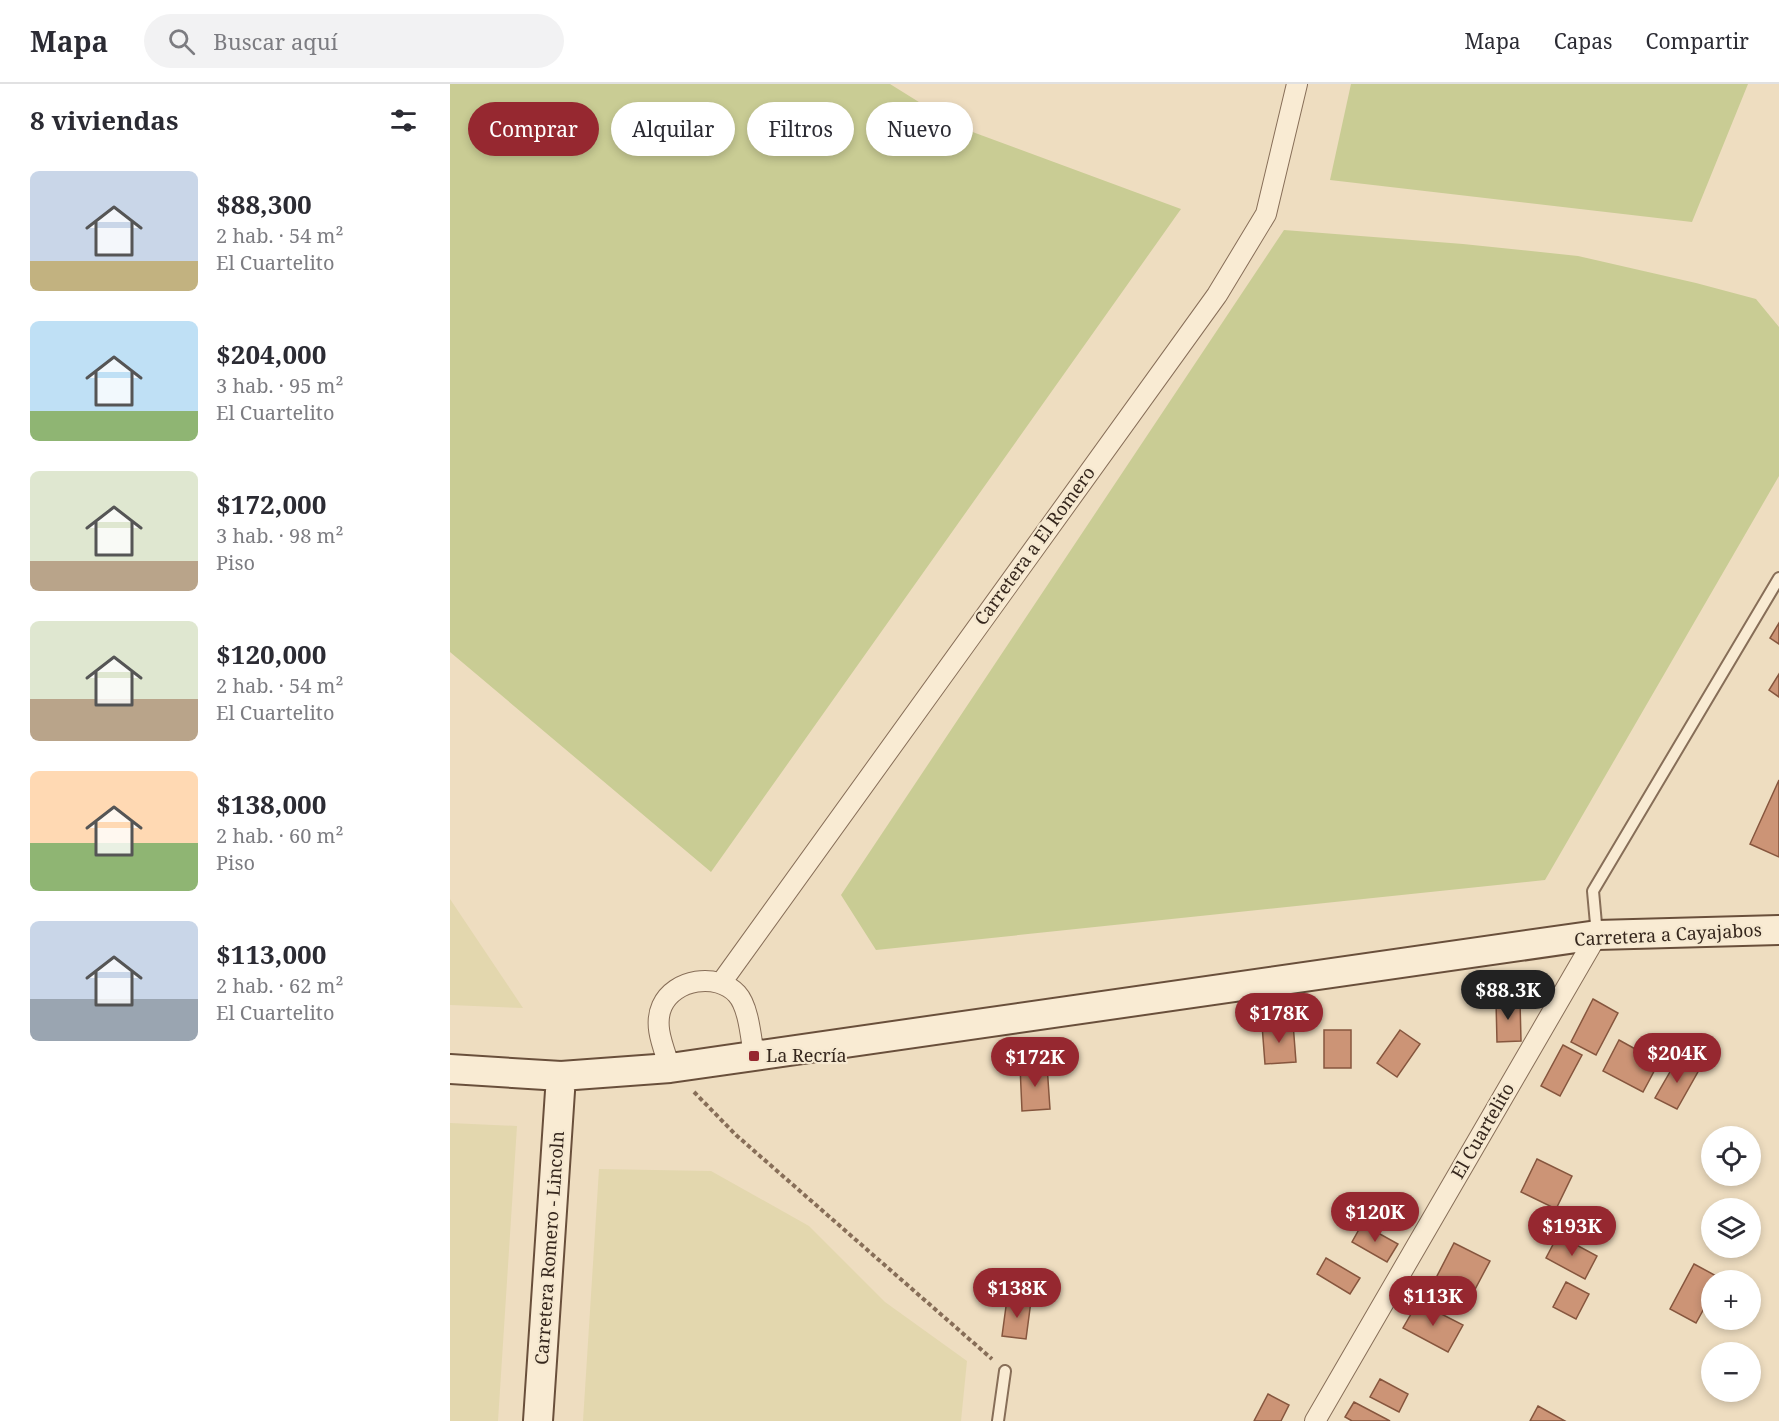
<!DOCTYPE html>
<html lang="es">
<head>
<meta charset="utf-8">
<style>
	:root { --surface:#fff; --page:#f2f2f3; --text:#2b2b33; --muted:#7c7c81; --line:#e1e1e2; --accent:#962830 }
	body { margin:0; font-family:"Noto Serif",serif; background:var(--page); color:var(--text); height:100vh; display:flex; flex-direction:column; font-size:22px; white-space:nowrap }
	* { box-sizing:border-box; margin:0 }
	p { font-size:20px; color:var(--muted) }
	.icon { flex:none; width:33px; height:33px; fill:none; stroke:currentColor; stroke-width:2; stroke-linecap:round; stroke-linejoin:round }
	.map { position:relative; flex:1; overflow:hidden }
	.side { display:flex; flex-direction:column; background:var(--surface); width:450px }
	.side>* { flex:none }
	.guide { position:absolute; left:18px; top:18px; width:570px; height:54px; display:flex; gap:12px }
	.tools { position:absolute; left:1251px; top:1042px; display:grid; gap:12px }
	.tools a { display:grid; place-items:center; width:60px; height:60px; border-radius:50%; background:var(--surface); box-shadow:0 3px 9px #0003; font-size:30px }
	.price { position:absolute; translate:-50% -51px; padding:0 14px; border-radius:21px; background:var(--accent); color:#fff; font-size:20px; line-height:39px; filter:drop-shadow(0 2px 3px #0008) }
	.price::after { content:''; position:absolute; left:50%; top:36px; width:18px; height:14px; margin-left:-9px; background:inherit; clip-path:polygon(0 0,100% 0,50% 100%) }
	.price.selected { background:#222; color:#fff }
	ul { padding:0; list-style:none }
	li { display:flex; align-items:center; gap:18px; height:150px; padding:0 30px }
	li span { display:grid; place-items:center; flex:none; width:168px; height:120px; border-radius:9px; color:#555 }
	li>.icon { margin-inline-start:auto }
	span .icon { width:72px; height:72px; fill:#fffc; stroke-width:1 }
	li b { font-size:26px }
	h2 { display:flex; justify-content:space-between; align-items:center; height:72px; padding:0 30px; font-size:26px }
	.pill { padding:0 21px; border-radius:27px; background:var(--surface); box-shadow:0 3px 9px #0003; font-size:21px; line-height:54px }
	.pill.selected { background:var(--accent); color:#fff }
	header { display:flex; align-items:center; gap:36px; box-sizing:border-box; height:84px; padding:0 30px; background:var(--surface); border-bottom:2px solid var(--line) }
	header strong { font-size:28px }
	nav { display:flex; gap:33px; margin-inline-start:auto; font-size:21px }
	.search { width:420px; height:54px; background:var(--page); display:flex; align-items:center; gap:15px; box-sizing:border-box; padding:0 21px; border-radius:33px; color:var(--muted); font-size:22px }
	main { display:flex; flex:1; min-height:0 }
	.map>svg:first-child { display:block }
	.farmland { fill:#e3d7ae }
	.green { fill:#c9cc94 }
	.building { fill:#cc9476; stroke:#86563e; stroke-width:1.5 }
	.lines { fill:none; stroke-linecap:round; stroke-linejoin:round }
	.lane-casing { stroke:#876e58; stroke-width:14 }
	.street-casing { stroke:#876e58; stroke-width:22 }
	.secondary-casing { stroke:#694f3b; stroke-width:32 }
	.path { stroke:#876e58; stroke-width:4; stroke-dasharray:4.5 3; stroke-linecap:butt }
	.lane { stroke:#f9ebd3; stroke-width:10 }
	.street { stroke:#f9ebd3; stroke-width:20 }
	.secondary { stroke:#f9ebd3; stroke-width:28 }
	.poi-dot { fill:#962830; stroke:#f5e8d0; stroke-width:2 }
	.labels { text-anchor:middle; stroke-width:4.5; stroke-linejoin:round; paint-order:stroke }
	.street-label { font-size:18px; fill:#36271d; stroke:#f5e8d0 }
	.poi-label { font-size:18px; fill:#36271d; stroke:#f5e8d0; text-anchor:start }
</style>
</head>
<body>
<header>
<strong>Mapa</strong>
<div class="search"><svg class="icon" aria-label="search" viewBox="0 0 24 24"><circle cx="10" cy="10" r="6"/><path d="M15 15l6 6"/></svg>Buscar aquí</div>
<nav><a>Mapa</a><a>Capas</a><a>Compartir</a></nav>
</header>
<main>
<section class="side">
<h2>8 viviendas<svg class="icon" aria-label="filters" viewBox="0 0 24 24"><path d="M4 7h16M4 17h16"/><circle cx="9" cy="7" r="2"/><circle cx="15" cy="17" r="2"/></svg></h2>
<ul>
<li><span style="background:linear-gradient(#c9d6e8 75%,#c2b280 0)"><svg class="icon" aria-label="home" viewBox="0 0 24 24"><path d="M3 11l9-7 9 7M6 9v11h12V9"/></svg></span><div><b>$88,300</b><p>2 hab. · 54 m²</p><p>El Cuartelito</p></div></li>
<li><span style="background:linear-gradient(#bfe0f5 75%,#8fb573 0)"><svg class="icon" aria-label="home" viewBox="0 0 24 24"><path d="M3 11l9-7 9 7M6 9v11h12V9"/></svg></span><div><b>$204,000</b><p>3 hab. · 95 m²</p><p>El Cuartelito</p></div></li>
<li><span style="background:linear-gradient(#dfe7d0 75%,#b9a48a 0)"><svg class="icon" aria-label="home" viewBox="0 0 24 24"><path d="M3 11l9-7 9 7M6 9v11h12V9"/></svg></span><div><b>$172,000</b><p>3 hab. · 98 m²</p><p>Piso</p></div></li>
<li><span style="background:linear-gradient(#dfe7d0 65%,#b9a48a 0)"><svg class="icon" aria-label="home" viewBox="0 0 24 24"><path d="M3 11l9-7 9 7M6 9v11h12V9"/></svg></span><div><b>$120,000</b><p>2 hab. · 54 m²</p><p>El Cuartelito</p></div></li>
<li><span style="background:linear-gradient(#ffd9b3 60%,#8fb573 0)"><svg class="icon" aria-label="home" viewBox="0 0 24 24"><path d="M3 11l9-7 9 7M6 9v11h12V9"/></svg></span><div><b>$138,000</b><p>2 hab. · 60 m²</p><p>Piso</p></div></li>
<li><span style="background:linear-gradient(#c9d6e8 65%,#9aa5b1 0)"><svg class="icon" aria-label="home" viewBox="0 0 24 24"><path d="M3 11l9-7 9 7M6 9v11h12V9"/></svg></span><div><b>$113,000</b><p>2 hab. · 62 m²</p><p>El Cuartelito</p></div></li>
</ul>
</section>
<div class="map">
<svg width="1329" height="1337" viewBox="0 0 1329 1337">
	<rect width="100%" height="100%" fill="#eeddc0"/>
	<!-- farmland -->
	<path class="farmland" d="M0 815 73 924 0 921Z
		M0 1039 67 1042 48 1337H0Z
		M149 1085 261 1087 359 1142 435 1218 517 1277 511 1337H133Z"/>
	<!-- green -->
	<path class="green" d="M0 0H440L509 43 731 125 261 788 0 568Z
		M901 0H1298L1242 138 880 96Z
		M834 146 1013 160 1128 172 1246 199 1306 215 1329 243V392L1095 796 426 866 391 811Z"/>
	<!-- building -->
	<path class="building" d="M1329 539V560L1320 554Z
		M1329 590V613L1319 606Z
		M1329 696V773L1300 760Z
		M1143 915 1168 929 1146 971 1121 958Z
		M1046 917H1070L1071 957 1047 958Z
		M843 939 846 978 815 980 812 941Z
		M874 946H901V984H874Z
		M950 946 970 960 947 993 927 979Z
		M1169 956 1209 978 1193 1008 1153 987Z
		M1113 961 1132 971 1110 1012 1091 1002Z
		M1228 974 1249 986 1227 1025 1205 1014Z
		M597 981 600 1025 572 1027 570 982Z
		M1087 1075 1122 1092 1106 1125 1071 1108Z
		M912 1140 948 1160 937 1178 902 1158Z
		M1108 1151 1147 1172 1135 1195 1096 1174Z
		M1004 1159 1040 1177 1022 1211 987 1192Z
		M876 1174 910 1194 900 1210 867 1190Z
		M1244 1180 1270 1194 1268 1197H1262V1210L1246 1239 1220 1225Z
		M1116 1198 1139 1210 1126 1235 1103 1223Z
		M557 1215 581 1217 576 1255 552 1252Z
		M968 1218 1013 1241 998 1268 953 1244Z
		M930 1295 958 1310 949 1328 920 1313Z
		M818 1310 839 1321 831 1337H804Z
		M904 1318 940 1337H902L895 1333Z
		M1088 1322 1115 1337H1080Z"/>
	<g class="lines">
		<!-- lane casing -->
		<g class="lane-casing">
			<path id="lane" d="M1147 851 1143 807 1329 494
				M548 1337 555 1287"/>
		</g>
		<!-- street casing -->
		<g class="street-casing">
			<path id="street" d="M271 899 767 211 816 130 847 0
				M220 984C214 964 203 942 212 922 224 895 267 888 287 910 299 923 301 955 304 972
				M865 1337 1147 851"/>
		</g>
		<!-- secondary casing -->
		<g class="secondary-casing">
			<path id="secondary" d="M0 985 111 992 220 984 1147 851 1329 846
				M88 1337 111 992"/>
		</g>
		<!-- path -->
		<path class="path" d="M244 1008 286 1051 542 1275"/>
		<!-- lane -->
		<use href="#lane" class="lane"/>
		<!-- street -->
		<use href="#street" class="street"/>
		<!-- secondary -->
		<use href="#secondary" class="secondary"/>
	</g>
	<!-- markers -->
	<rect class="poi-dot" x="298" y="966" width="12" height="12" rx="3"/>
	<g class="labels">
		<!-- street labels -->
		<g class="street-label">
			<text transform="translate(585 462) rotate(-54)" y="6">Carretera a El Romero</text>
			<text transform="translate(1218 851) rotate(-3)" y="6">Carretera a Cayajabos</text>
			<text transform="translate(1033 1047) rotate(-60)" y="6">El Cuartelito</text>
			<text transform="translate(100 1164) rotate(-86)" y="6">Carretera Romero - Lincoln</text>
		</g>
		<!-- poi labels -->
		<g class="poi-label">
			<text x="316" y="978">La Recría</text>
		</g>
	</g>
</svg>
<div class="tools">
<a><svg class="icon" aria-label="locate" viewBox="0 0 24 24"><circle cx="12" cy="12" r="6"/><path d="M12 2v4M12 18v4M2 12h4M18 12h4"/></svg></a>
<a><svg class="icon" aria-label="layers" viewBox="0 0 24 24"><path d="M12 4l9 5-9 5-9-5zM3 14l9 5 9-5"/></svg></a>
<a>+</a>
<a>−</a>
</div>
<b class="price selected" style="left:1058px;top:937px">$88.3K</b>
<b class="price" style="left:829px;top:960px">$178K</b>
<b class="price" style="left:1227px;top:1000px">$204K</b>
<b class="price" style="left:585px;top:1004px">$172K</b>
<b class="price" style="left:925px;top:1159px">$120K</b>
<b class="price" style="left:1122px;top:1173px">$193K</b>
<b class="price" style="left:567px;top:1235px">$138K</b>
<b class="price" style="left:983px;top:1243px">$113K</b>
<div class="guide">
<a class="pill selected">Comprar</a>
<a class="pill">Alquilar</a>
<a class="pill">Filtros</a>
<a class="pill">Nuevo</a>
</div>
</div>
</main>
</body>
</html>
